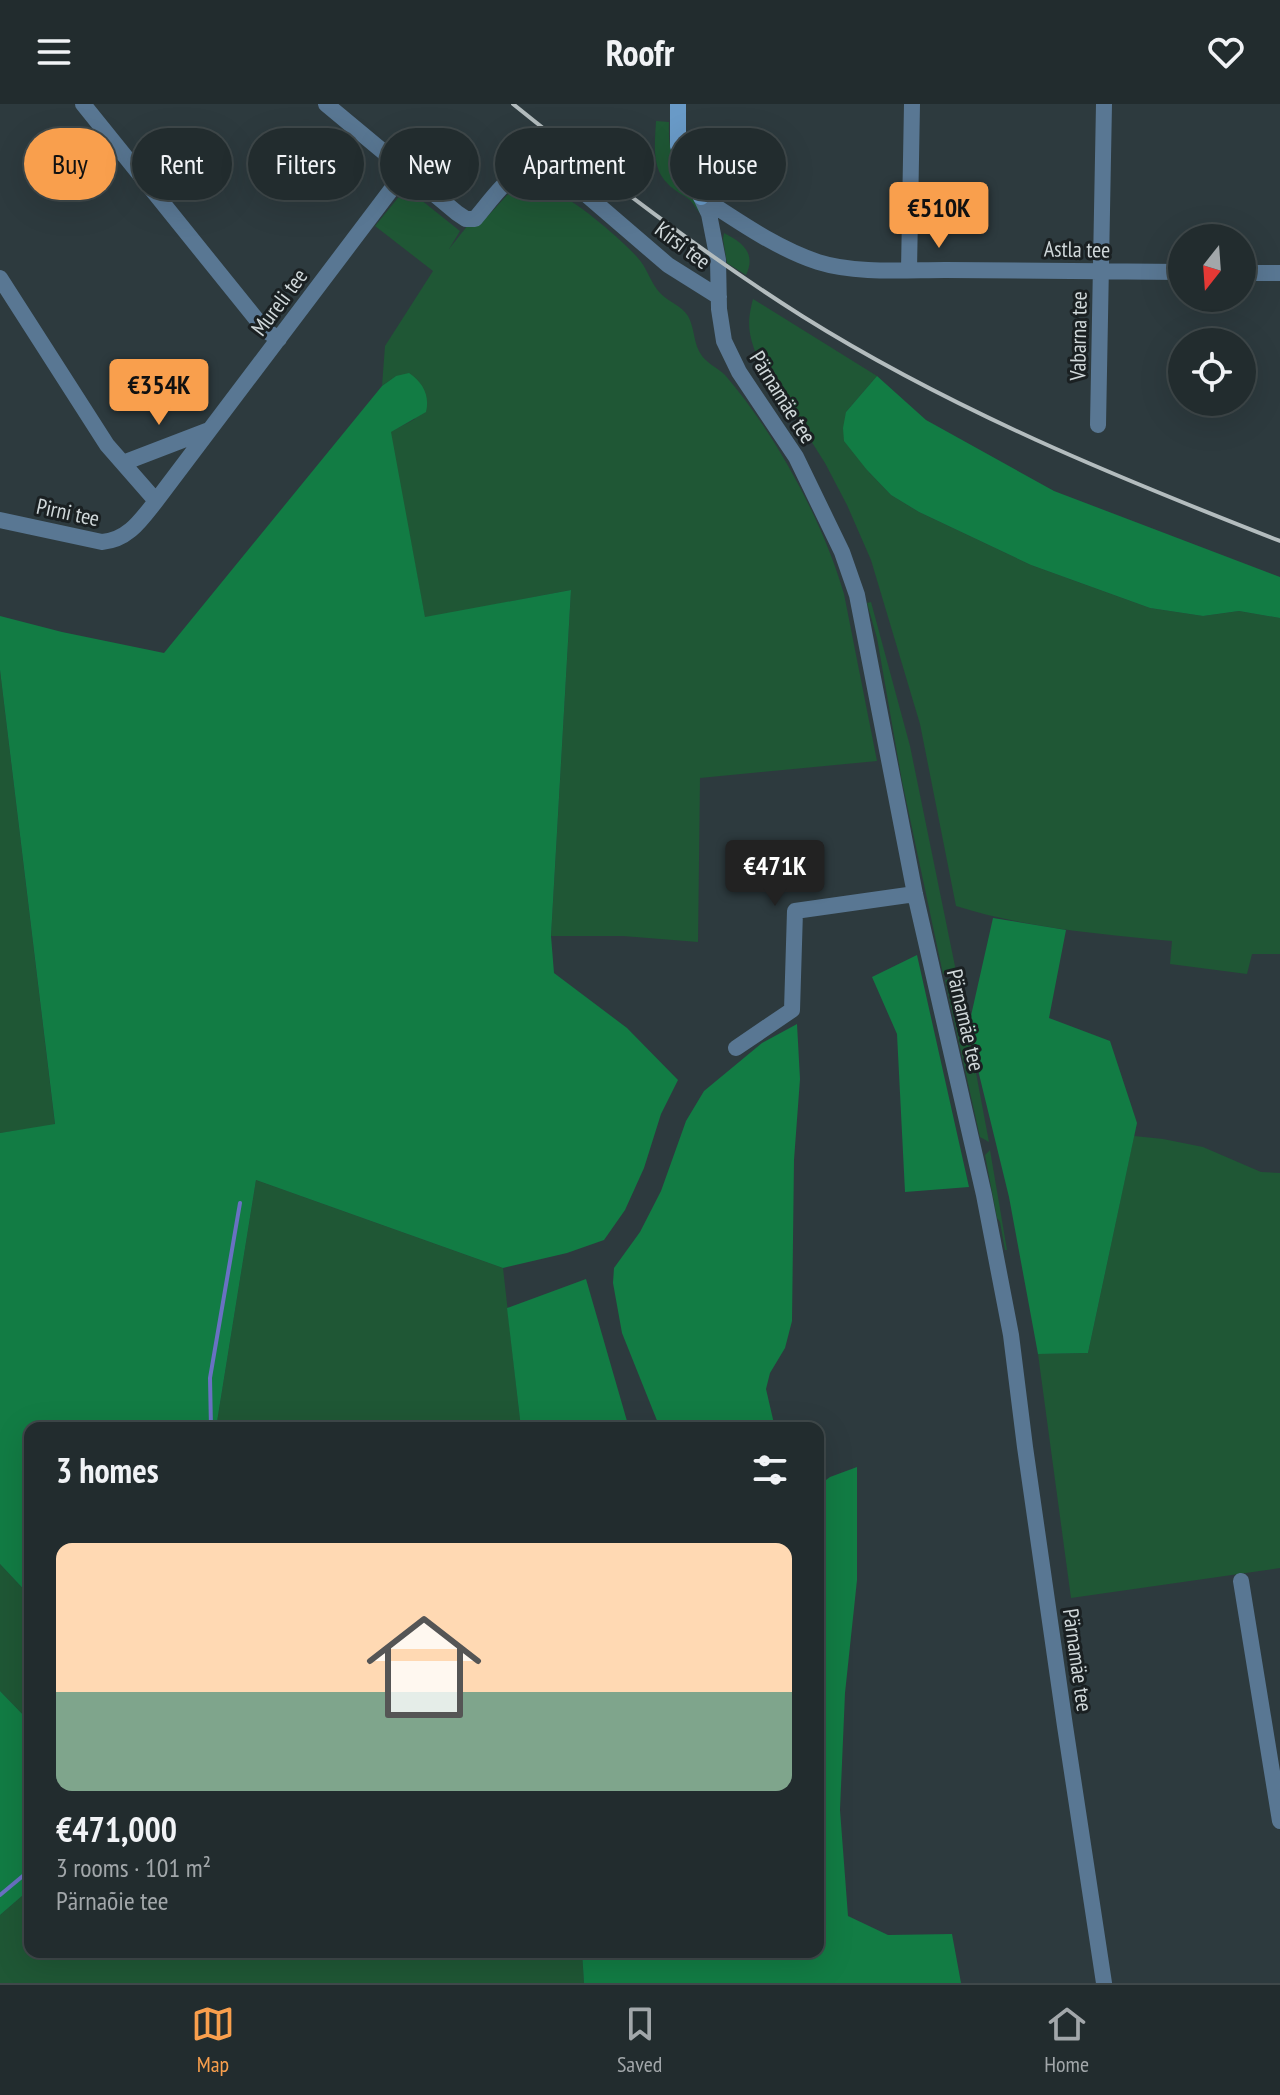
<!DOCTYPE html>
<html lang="en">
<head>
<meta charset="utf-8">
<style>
	:root { --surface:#222c2e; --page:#2a3436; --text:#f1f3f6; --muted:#a2a7aa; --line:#3f484a; --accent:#f99f4d }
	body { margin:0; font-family:"PT Sans Narrow",sans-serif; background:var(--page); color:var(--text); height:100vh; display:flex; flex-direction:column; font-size:30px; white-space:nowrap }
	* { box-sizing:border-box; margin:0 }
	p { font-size:26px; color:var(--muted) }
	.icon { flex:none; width:44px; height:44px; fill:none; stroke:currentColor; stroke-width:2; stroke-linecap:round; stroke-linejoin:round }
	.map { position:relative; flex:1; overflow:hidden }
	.drawer { position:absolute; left:24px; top:1318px; width:800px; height:536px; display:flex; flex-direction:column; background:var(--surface); border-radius:16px; box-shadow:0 8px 32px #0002,0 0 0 2px var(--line) }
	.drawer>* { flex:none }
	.banner { position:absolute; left:24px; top:24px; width:800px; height:72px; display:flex; gap:16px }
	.needle { width:52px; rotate:197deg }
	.fabs { position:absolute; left:1168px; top:120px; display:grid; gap:16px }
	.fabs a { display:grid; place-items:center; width:88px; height:88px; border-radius:50%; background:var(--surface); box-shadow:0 8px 32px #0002,0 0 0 2px var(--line); font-size:40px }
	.price { position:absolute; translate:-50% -68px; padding:0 18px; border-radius:8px; background:var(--accent); color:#111; font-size:26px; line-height:52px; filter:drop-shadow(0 2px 4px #0008) }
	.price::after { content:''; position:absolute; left:50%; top:48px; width:24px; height:18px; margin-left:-12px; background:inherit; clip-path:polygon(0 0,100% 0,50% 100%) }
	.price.active { background:#222; color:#fff }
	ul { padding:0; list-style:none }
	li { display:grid; align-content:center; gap:16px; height:424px; padding:0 32px }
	li span { display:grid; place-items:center; height:248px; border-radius:16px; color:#555 }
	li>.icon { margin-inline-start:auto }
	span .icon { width:144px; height:144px; fill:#fffc; stroke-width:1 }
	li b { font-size:34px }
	h2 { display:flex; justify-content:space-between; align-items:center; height:96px; padding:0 32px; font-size:34px }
	.pill { padding:0 28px; border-radius:36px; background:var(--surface); box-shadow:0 8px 32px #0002,0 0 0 2px var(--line); font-size:28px; line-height:72px }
	.pill.active { background:var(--accent); color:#111 }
	header { display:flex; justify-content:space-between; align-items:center; height:104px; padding:0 32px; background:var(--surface); font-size:36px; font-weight:800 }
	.tabs { display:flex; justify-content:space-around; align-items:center; height:112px; border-top:2px solid var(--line); background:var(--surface); font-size:22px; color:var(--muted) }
	.tabs a { display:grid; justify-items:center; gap:4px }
	.tabs .active { color:var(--accent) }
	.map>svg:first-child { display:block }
	.green { fill:#1f5735 }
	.forest { fill:#127c44 }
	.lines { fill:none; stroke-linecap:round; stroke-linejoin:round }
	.stream { stroke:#6971c3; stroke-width:4 }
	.street { stroke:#597793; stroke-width:16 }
	.secondary { stroke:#699ac7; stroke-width:16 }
	.rail { stroke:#b3bcbe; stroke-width:4 }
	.labels { text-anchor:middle; stroke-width:6; stroke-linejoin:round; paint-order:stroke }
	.street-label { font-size:22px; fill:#d0d8da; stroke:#1a2022 }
</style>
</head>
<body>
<header><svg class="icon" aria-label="menu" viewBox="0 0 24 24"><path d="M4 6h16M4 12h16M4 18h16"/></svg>Roofr<svg class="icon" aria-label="heart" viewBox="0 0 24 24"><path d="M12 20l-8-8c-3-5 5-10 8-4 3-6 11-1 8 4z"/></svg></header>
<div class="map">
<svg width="1280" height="1879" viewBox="0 0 1280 1879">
	<rect width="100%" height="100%" fill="#2d3a3e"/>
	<!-- green -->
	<path class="green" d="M656 17 669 18C667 63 684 75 702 111 697 107 694 100 690 96 683 90 674 87 668 80 651 64 655 39 656 17Z
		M520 77 530 82 535 92 544 86C549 88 556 89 561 92 579 99 624 138 637 153 647 163 650 178 660 189 668 198 681 201 688 212 695 224 693 240 702 252 708 260 718 264 725 271 775 329 823 417 844 490L877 657 700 674 698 838 623 832H551L571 486 425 514 390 328 415 315 396 272 382 282 385 242 433 167 375 122 406 84 460 127 449 145 468 121 486 114Z
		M724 129C744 139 756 150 746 171L727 159 723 135Z
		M753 195 877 272 846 308 867 366 891 391 919 408 1031 461 1150 504 1203 512 1239 507 1280 514V850H1252L1247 870 1170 860 1172 837C1099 830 1026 824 956 802L920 620 871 456 847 401 825 359 756 250C748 228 747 218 753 195Z
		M871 498 910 642 956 867 943 870 902 677 877 534 867 499Z
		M0 566 55 1021 0 1029Z
		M958 873 989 1038 980 1033 945 876Z
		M1134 1032 1163 1035 1203 1043 1261 1068 1280 1069V1464L1071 1494 1038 1250 1088 1249Z
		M990 1046 1007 1146H1005L1000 1118 997 1114 985 1051Z
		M256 1076 503 1164 521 1324H216Z
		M0 1460 30 1492V1618L0 1587Z
		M30 1785V1848H582L584 1879H0V1811Z"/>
	<!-- forest -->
	<path class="forest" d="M409 269C423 279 430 291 426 308L391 328 425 513 571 486 551 832 554 869 627 924 678 976 661 1010 644 1064 625 1106 604 1136 567 1149 503 1164 256 1076 216 1324H30V1492L0 1460V1029L55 1020 0 566V512L62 528 164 549 382 282 396 272Z
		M877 272 926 316 1054 387 1280 473V514L1239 507 1203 512 1150 504 1031 461 919 408 891 391 867 366 844 337 843 324 846 308Z
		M993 814 1066 826 1049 914 1110 937 1137 1019 1088 1249 1038 1250 1009 1093 968 925Z
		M917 851 969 1083 905 1088 897 930 872 873Z
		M797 920 800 975 794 1056 792 1217 785 1244 770 1269 766 1285 775 1324H660L622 1229 613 1179 614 1164 640 1128 661 1087 686 1017 704 987 762 939Z
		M586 1175 629 1324H521L507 1204Z
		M857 1363V1476L845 1589 840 1706 848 1812 888 1831 952 1830 961 1879H584L582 1848H818V1382L830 1373Z
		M0 1587 30 1618V1785L0 1811Z"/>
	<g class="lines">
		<!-- stream -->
		<path class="stream" d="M211 1324 210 1274 240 1099
			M0 1791 30 1766"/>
		<!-- street -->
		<path class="street" d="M83 0 265 226 279 235
			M326 0 457 109 466 115H475C496 91 518 52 554 63L668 161 719 193
			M701 93 709 110 718 156 719 205 724 237 739 268 796 353 842 448 857 491 915 790 984 1091 1011 1231 1025 1343 1065 1622 1104 1879
			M701 93C738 117 776 144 818 158 856 170 905 166 945 166 1024 167 1103 168 1182 168
			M909 166 912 0
			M1242 169H1280
			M0 174 107 341 156 397
			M1098 321 1104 0
			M123 359 209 326
			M0 416 102 438C128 436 141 416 156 397L406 66
			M736 944 792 906 795 807 915 790
			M1241 1477 1280 1717"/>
		<!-- secondary -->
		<path class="secondary" d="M678 0V42L684 64 701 93"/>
		<!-- rail -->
		<path class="rail" d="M513 0C606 75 701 148 802 212 952 306 1116 373 1280 437"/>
	</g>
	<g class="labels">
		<!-- street labels -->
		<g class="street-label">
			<text transform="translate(683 141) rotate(37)" y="8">Kirsi tee</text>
			<text transform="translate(1077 145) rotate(1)" y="8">Astla tee</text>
			<text transform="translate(279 198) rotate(-53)" y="8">Mureli tee</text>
			<text transform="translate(1078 232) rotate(-89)" y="8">Vabarna tee</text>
			<text transform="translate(783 293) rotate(58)" y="8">Pärnamäe tee</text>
			<text transform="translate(68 408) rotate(12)" y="8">Pirni tee</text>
			<text transform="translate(966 916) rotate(77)" y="8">Pärnamäe tee</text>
			<text transform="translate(1078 1556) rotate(82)" y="8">Pärnamäe tee</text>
		</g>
	</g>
</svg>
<div class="fabs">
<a><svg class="needle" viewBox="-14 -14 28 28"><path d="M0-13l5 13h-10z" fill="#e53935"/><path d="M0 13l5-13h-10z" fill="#a2a7aa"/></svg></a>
<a><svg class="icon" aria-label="locate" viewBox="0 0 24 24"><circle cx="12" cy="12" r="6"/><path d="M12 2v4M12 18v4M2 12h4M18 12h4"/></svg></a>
</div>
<b class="price" style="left:939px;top:146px">€510K</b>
<b class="price" style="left:159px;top:323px">€354K</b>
<b class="price active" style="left:775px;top:804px">€471K</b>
<div class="banner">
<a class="pill active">Buy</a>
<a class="pill">Rent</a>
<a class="pill">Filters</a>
<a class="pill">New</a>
<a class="pill">Apartment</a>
<a class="pill">House</a>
</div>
<section class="drawer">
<h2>3 homes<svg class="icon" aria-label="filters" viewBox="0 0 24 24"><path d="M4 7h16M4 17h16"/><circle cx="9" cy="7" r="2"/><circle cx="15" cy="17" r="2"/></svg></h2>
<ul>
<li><span style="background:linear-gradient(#ffd9b3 60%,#7fa58c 0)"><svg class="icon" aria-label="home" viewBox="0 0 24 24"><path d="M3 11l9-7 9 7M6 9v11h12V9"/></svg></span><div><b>€471,000</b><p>3 rooms · 101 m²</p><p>Pärnaõie tee</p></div></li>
</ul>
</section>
</div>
<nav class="tabs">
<a class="active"><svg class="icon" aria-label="map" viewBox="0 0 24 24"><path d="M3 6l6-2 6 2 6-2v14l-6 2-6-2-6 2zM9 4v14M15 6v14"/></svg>Map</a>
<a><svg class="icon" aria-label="saved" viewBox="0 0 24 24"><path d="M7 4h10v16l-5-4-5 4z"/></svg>Saved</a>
<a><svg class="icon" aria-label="home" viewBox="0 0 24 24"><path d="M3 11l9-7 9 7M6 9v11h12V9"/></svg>Home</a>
</nav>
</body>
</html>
